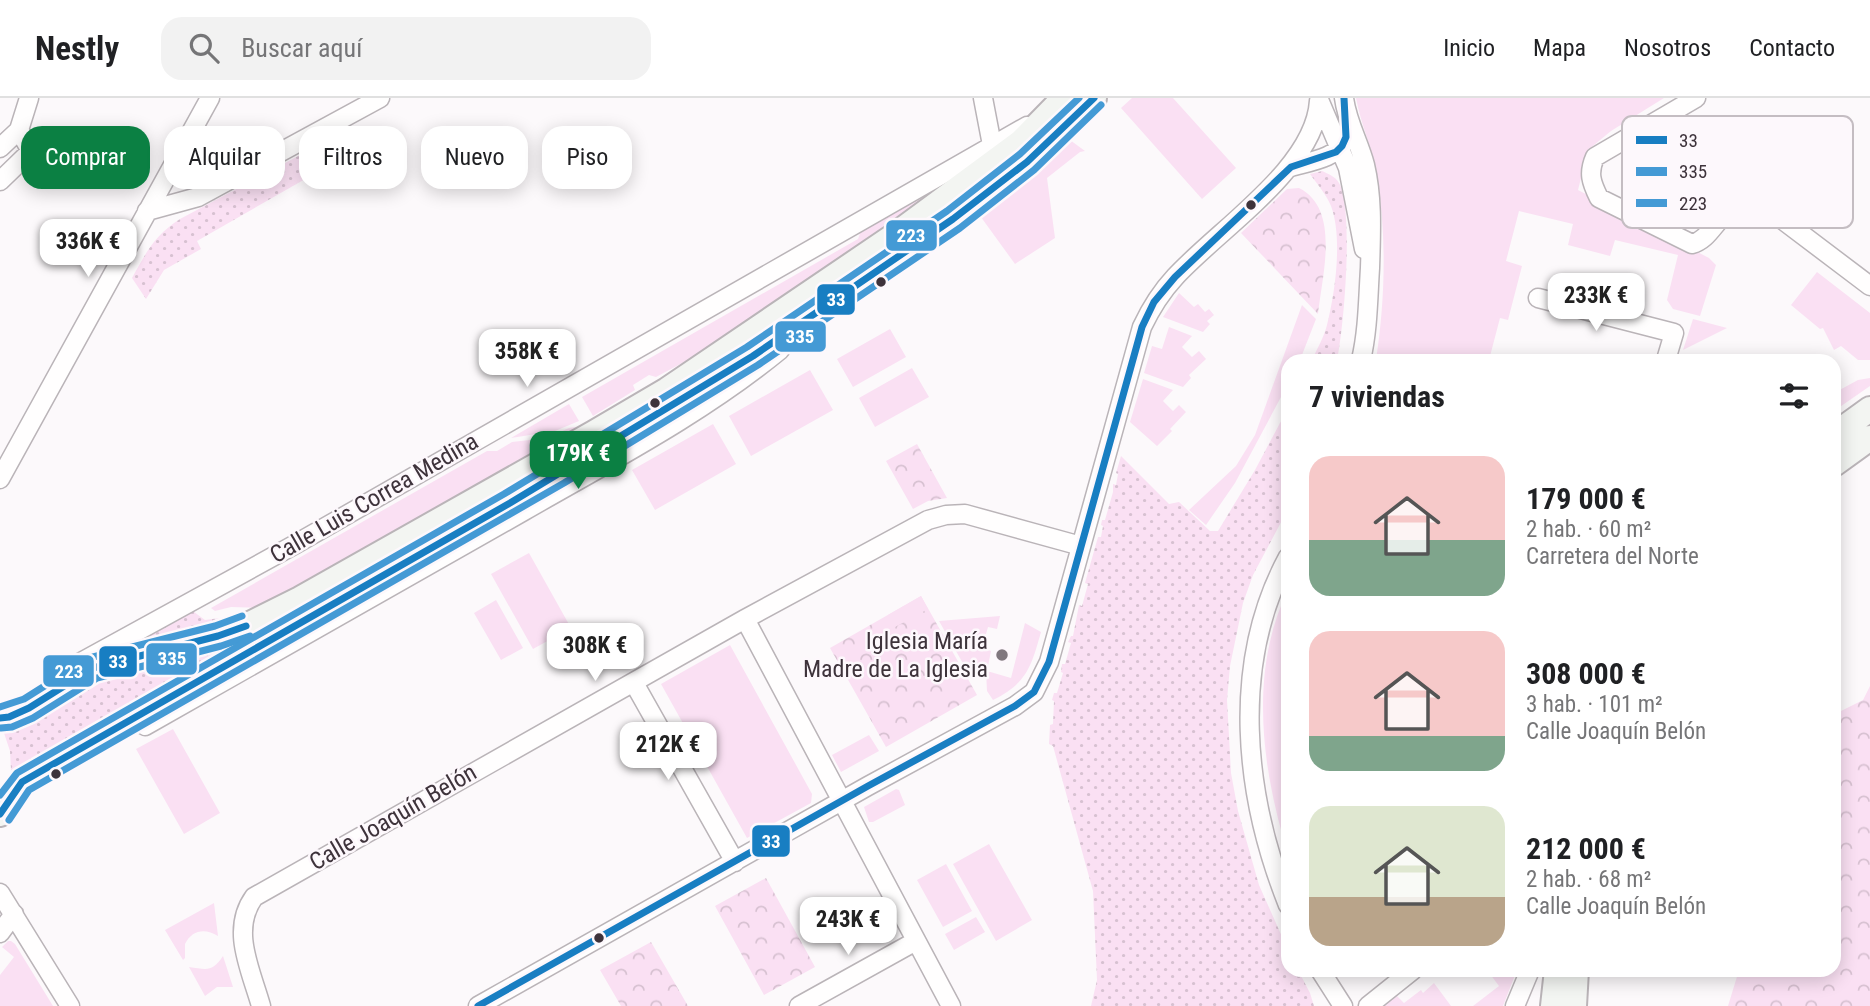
<!DOCTYPE html>
<html lang="es">
<head>
<meta charset="utf-8">
<style>
	:root { --surface:#fff; --page:#f2f2f2; --text:#202124; --muted:#757577; --line:#e0e0e0; --accent:#0b8043 }
	body { margin:0; font-family:"Roboto Condensed",sans-serif; background:var(--page); color:var(--text); height:100vh; display:flex; flex-direction:column; font-size:26px; white-space:nowrap }
	* { box-sizing:border-box; margin:0 }
	p { font-size:23px; color:var(--muted) }
	.icon { flex:none; width:38px; height:38px; fill:none; stroke:currentColor; stroke-width:2; stroke-linecap:round; stroke-linejoin:round }
	.map { position:relative; flex:1; overflow:hidden }
	.details { position:absolute; left:1281px; top:256px; width:560px; height:623px; display:flex; flex-direction:column; background:var(--surface); border-radius:21px; box-shadow:0 4px 18px #0003 }
	.details>* { flex:none }
	.banner { position:absolute; left:21px; top:28px; width:665px; height:63px; display:flex; gap:14px }
	.price { position:absolute; translate:-50% -60px; padding:0 16px; border-radius:14px; background:#fff; color:#222; font-size:23px; line-height:46px; filter:drop-shadow(0 2px 4px #0008) }
	.price::after { content:''; position:absolute; left:50%; top:42px; width:21px; height:16px; margin-left:-10px; background:inherit; clip-path:polygon(0 0,100% 0,50% 100%) }
	.price.selected { background:var(--accent); color:#fff }
	ul { padding:0; list-style:none }
	li { display:flex; align-items:center; gap:21px; height:175px; padding:0 28px }
	li span { display:grid; place-items:center; flex:none; width:196px; height:140px; border-radius:21px; color:#555 }
	li>.icon { margin-inline-start:auto }
	span .icon { width:84px; height:84px; fill:#fffc; stroke-width:1 }
	li b { font-size:30px }
	h2 { display:flex; justify-content:space-between; align-items:center; height:84px; padding:0 28px; font-size:30px }
	.pill { padding:0 24px; border-radius:21px; background:var(--surface); box-shadow:0 4px 18px #0003; font-size:24px; line-height:63px }
	.pill.selected { background:var(--accent); color:#fff }
	header { display:flex; align-items:center; gap:42px; box-sizing:border-box; height:98px; padding:0 35px; background:var(--surface); border-bottom:2px solid var(--line) }
	header strong { font-size:33px }
	nav { display:flex; gap:38px; margin-inline-start:auto; font-size:24px }
	.search { width:490px; height:63px; background:var(--page); display:flex; align-items:center; gap:18px; box-sizing:border-box; padding:0 24px; border-radius:21px; color:var(--muted); font-size:26px }
	.map>svg:first-child { display:block }
	.grass { fill:url(#grass-dots) }
	.forest { fill:url(#forest-crowns) }
	.garden { fill:#fae0f3 }
	.lines { fill:none; stroke-linecap:round; stroke-linejoin:round }
	.street-casing { stroke:#bab4b8; stroke-width:21 }
	.secondary-casing { stroke:#bab4b8; stroke-width:28 }
	.street { stroke:#fffefe; stroke-width:18 }
	.secondary { stroke:#f3f5f2; stroke-width:24 }
	.bus-1-casing { stroke:#fdf8fc; stroke-width:12 }
	.bus-2-casing { stroke:#fdf8fc; stroke-width:12 }
	.bus-3-casing { stroke:#fdf8fc; stroke-width:12 }
	.bus-1 { stroke:#187ec2; stroke-width:7 }
	.bus-2 { stroke:#449ad5; stroke-width:7 }
	.bus-3 { stroke:#449ad5; stroke-width:7 }
	.bus-dot { fill:#3e333b; stroke:#fdf8fc; stroke-width:2.5 }
	.poi-dot { fill:#80787e; stroke:#fdf8fc; stroke-width:2.5 }
	.labels { text-anchor:middle; stroke-width:5; stroke-linejoin:round; paint-order:stroke }
	.street-label { font-size:24px; fill:#3e333b; stroke:#fdf8fc }
	.poi-label { font-size:24px; fill:#3e333b; stroke:#fdf8fc; text-anchor:end }
	.key { fill:#fdf8fc; stroke:#c4bdc2; stroke-width:2 }
	.key-label { font-size:19px; fill:#3e333b }
	.line-badge { stroke:#fdf8fc; stroke-width:2.5 }
	.badge-label { font-size:19px; text-anchor:middle; font-weight:bold; fill:#fff }
</style>
</head>
<body>
<header>
<strong>Nestly</strong>
<div class="search"><svg class="icon" aria-label="search" viewBox="0 0 24 24"><circle cx="10" cy="10" r="6"/><path d="M15 15l6 6"/></svg>Buscar aquí</div>
<nav><a>Inicio</a><a>Mapa</a><a>Nosotros</a><a>Contacto</a></nav>
</header>
<div class="map">
<svg width="1870" height="908" viewBox="0 0 1870 908">
	<defs>
		<pattern id="grass-dots" width="8" height="8" patternUnits="userSpaceOnUse" patternTransform="scale(1.75)"><rect width="8" height="8" fill="#fae0f3"/><path d="M2 2h.1M6 6h.1" fill="none" stroke="#d7c1d1" stroke-width="1.8" stroke-linecap="round"/></pattern>
		<pattern id="forest-crowns" width="20" height="18" patternUnits="userSpaceOnUse" patternTransform="scale(1.75)"><rect width="20" height="18" fill="#fae0f3"/><path d="M2 6a3 3 0 1 1 6 0M12 15a3 3 0 1 1 6 0" fill="none" stroke="#d7c1d1"/></pattern>
	</defs>
	<rect width="100%" height="100%" fill="#fcf9fb"/>
	<!-- grass -->
	<path class="grass" d="M349 31 363 55 339 68 335 64 197 143 201 151 164 172 146 201 132 180C147 153 154 138 180 121Z
		M1322 73C1328 76 1335 78 1339 85 1354 111 1344 230 1337 262H1312C1317 251 1324 239 1327 227 1335 195 1343 140 1331 108 1326 96 1317 86 1310 76Z
		M1288 310V411L1253 477 1243 505 1230 568 1227 602 1231 675 1238 713 1259 787 1288 852V872H1298L1310 895 1314 908H1091L1097 882 1093 793 1053 648 1049 646 1050 627 1053 626 1054 603 1052 602 1054 595H1057L1063 575 1061 574 1062 566H1065L1071 545 1068 544 1071 538H1073L1079 507 1082 508 1088 486 1085 485 1098 439H1101L1103 428 1101 427 1102 422H1105L1113 394V386L1116 387 1118 376 1116 375 1121 358 1169 406 1179 404 1210 433H1218L1255 372Z
		M190 511 205 522 235 518 236 520 192 535 148 544 145 538Z
		M247 534 251 543 15 674 11 672 10 653 4 635 32 625 93 581Z"/>
	<!-- forest -->
	<path class="forest" d="M1299 90C1341 111 1322 178 1318 216L1241 135 1287 91Z
		M917 346 947 400 928 403 913 411 886 363Z
		M921 498 977 597 886 649 830 550Z
		M1870 588V908H1728L1739 872H1834V625L1839 614 1863 602Z
		M766 780 815 869 764 897 715 808Z
		M651 844 688 908H621L600 872Z"/>
	<!-- garden -->
	<path class="garden" d="M1132 0H1173L1236 70 1202 101 1121 10Z
		M1356 0H1664L1611 33 1588 52 1578 92 1709 160 1716 167 1700 218 1673 211 1667 202 1678 157 1615 142 1610 158 1568 147 1573 126 1519 113 1506 163 1522 168 1508 222 1500 220 1489 262H1376C1385 203 1387 139 1377 79 1373 52 1361 27 1356 0Z
		M1070 42 1085 53 1080 54 1047 80 1055 140 1015 166 978 115 1044 66Z
		M955 74 959 81 701 255 656 279 649 277 633 287 635 292 593 318 582 299 858 141 863 127Z
		M1817 174 1870 215V262H1858L1841 248 1834 252 1823 230 1820 231 1791 207Z
		M1179 195 1194 209 1198 206 1205 214 1209 211 1214 217 1207 223 1210 226 1203 234 1163 219Z
		M1302 207 1316 221 1300 262H1288V286L1235 385 1206 427 1189 412 1236 368 1255 337Z
		M1693 221 1727 230 1683 252Z
		M1169 229 1192 238 1182 249 1192 259 1199 253 1206 261 1189 277 1191 280 1183 289 1144 275 1152 248 1162 251Z
		M890 231 906 259 853 289 837 261Z
		M912 270 929 299 875 329 859 300Z
		M810 272 833 312 751 358 729 318Z
		M1870 280V288L1834 313V295L1858 282Z
		M1143 281 1173 292 1163 303 1173 313 1179 307 1186 314 1170 331 1172 333 1157 348 1130 324Z
		M569 306 579 323 555 333 511 340Z
		M713 326 736 366 655 412 632 372Z
		M582 328 263 510 231 509 215 513 211 510 487 353H497L512 344 547 340 569 330Z
		M529 455 571 530 533 551 491 476Z
		M1288 492V756C1262 672 1248 574 1288 492Z
		M921 498 928 511 895 529 888 517Z
		M496 502 523 550 501 562 474 515Z
		M1000 518 997 531 988 529 982 550 991 553 987 573 1011 580 1025 525 1041 534C1031 569 1027 585 993 602L987 593 986 573 965 569 939 523Z
		M730 547 812 696 811 705 747 740 661 586Z
		M173 631 220 715 184 736 136 651Z
		M869 637 879 653 841 674 832 657Z
		M896 691 899 692 905 707 873 724H869L864 709Z
		M989 746 1032 822 996 843 953 766Z
		M946 766 972 813 943 829 917 782Z
		M214 805 218 838C205 830 192 832 185 846V860L183 862 165 832Z
		M976 819 985 834 954 852 945 836Z
		M8 843H11L15 846 53 908H0V877L14 859 2 849Z
		M223 858 233 889H217L205 898 189 869C206 871 212 875 223 858Z
		M1487 872H1517L1503 908H1473L1499 888Z
		M1434 885 1451 908H1384L1397 898 1404 905 1421 892 1423 895Z"/>
	<g class="lines">
		<!-- street casing -->
		<g class="street-casing">
			<path id="street" d="M983 0 992 47
				M1344 0C1347 24 1359 44 1365 67 1373 101 1371 136 1370 170 1368 201 1368 232 1361 262
				M1696 0 1595 59C1588 75 1591 84 1599 100L1692 146C1716 140 1717 104 1759 104L1870 188
				M1320 4 1348 70 1364 151
				M0 50 19 32 29 0
				M1291 69C1308 64 1338 60 1345 42
				M0 83 31 53 19 32
				M147 113 198 99 380 0
				M1538 200 1674 235 1666 262
				M0 381 210 0
				M1288 459C1230 566 1244 697 1288 807
				M745 521 951 908
				M74 568 294 447 1027 28
				M634 585 735 764
				M145 628C271 556 397 484 524 413 611 363 702 316 780 252
				M0 795 70 908
				M0 835 14 816
				M1320 872 1343 908
				M261 908C251 872 230 832 254 799L745 521 928 422 946 417 965 416 1081 448
				M478 908 868 688 1015 608 1034 594 1049 564 1142 229C1151 210 1161 194 1175 179 1219 131 1315 70 1319 3
				M799 908 916 843
				M1368 908 1413 872
				M1515 908 1530 872"/>
		</g>
		<!-- secondary casing -->
		<g class="secondary-casing">
			<path id="secondary" d="M1834 337 1870 311
				M1834 366 1870 340
				M0 620 9 619 29 610 93 570 218 538 248 527 300 501 594 335 667 292 891 140 1021 44 1064 0
				M0 716 22 684C151 610 281 536 411 462 543 386 674 311 800 227 902 158 1009 90 1094 0
				M1553 908 1557 872
				M1574 908 1576 872"/>
		</g>
		<!-- street -->
		<use href="#street" class="street"/>
		<!-- secondary -->
		<use href="#secondary" class="secondary"/>
		<!-- bus-1 casing -->
		<g class="bus-1-casing">
			<path id="bus-1" d="M0 620 9 619 29 610 93 570 218 538 246 528
				M0 716 22 684 510 405 753 258 953 121 1027 64 1094 0
				M478 908 868 688 1015 608 1034 594 1049 564 1142 229 1154 204 1175 179 1291 69 1336 54 1342 48 1346 39 1344 0"/>
		</g>
		<!-- bus-2 casing -->
		<g class="bus-2-casing">
			<path id="bus-2" d="M1 630 12 629 33 620 97 580 221 548 250 538
				M9 722 29 692 564 385 758 267 960 130 1034 72 1101 7"/>
		</g>
		<!-- bus-3 casing -->
		<g class="bus-3-casing">
			<path id="bus-3" d="M0 609 24 601 89 560 215 528 242 518
				M0 697 17 675 504 396 747 249 947 113 1020 56 1079 0"/>
		</g>
		<!-- bus-1 -->
		<use href="#bus-1" class="bus-1"/>
		<!-- bus-2 -->
		<use href="#bus-2" class="bus-2"/>
		<!-- bus-3 -->
		<use href="#bus-3" class="bus-3"/>
	</g>
	<!-- markers -->
	<g class="bus-dot">
		<circle cx="1251" cy="107" r="6"/>
		<circle cx="881" cy="184" r="6"/>
		<circle cx="655" cy="305" r="6"/>
		<circle cx="56" cy="676" r="6"/>
		<circle cx="599" cy="840" r="6"/>
	</g>
	<circle class="poi-dot" cx="1002" cy="557" r="7"/>
	<g class="labels">
		<!-- street labels -->
		<g class="street-label">
			<text transform="translate(374 400) rotate(-30)" y="8">Calle Luis Correa Medina</text>
			<text transform="translate(393 719) rotate(-30)" y="8">Calle Joaquín Belón</text>
		</g>
		<!-- poi labels -->
		<g class="poi-label">
			<text x="988" y="551">Iglesia María<tspan x="988" dy="28">Madre de La Iglesia</tspan></text>
		</g>
	</g>
	<!-- legend -->
	<rect x="1622" y="18" width="231" height="112" rx="10" class="key"/>
	<rect x="1636" y="38" width="31" height="8" fill="#187ec2"/>
	<rect x="1636" y="69" width="31" height="9" fill="#449ad5"/>
	<rect x="1636" y="101" width="31" height="8" fill="#449ad5"/>
	<g class="key-label">
		<text x="1679" y="49">33</text>
		<text x="1679" y="80">335</text>
		<text x="1679" y="112">223</text>
	</g>
	<g class="line-badge">
		<rect x="885" y="121" width="53" height="33" rx="7" fill="#449ad5"/>
		<rect x="816" y="185" width="40" height="33" rx="7" fill="#187ec2"/>
		<rect x="774" y="222" width="53" height="33" rx="7" fill="#449ad5"/>
		<rect x="145" y="544" width="53" height="34" rx="7" fill="#449ad5"/>
		<rect x="98" y="547" width="40" height="33" rx="7" fill="#187ec2"/>
		<rect x="42" y="556" width="53" height="34" rx="7" fill="#449ad5"/>
		<rect x="751" y="726" width="40" height="34" rx="7" fill="#187ec2"/>
	</g>
	<g class="badge-label">
		<text x="911" y="144">223</text>
		<text x="836" y="208">33</text>
		<text x="800" y="245">335</text>
		<text x="172" y="567">335</text>
		<text x="118" y="570">33</text>
		<text x="69" y="580">223</text>
		<text x="771" y="750">33</text>
	</g>
</svg>
<b class="price" style="left:88px;top:181px">336K €</b>
<b class="price" style="left:1596px;top:235px">233K €</b>
<b class="price" style="left:527px;top:291px">358K €</b>
<b class="price selected" style="left:578px;top:393px">179K €</b>
<b class="price" style="left:595px;top:585px">308K €</b>
<b class="price" style="left:668px;top:684px">212K €</b>
<b class="price" style="left:848px;top:859px">243K €</b>
<div class="banner">
<a class="pill selected">Comprar</a>
<a class="pill">Alquilar</a>
<a class="pill">Filtros</a>
<a class="pill">Nuevo</a>
<a class="pill">Piso</a>
</div>
<section class="details">
<h2>7 viviendas<svg class="icon" aria-label="filters" viewBox="0 0 24 24"><path d="M4 7h16M4 17h16"/><circle cx="9" cy="7" r="2"/><circle cx="15" cy="17" r="2"/></svg></h2>
<ul>
<li><span style="background:linear-gradient(#f6c9c9 60%,#7fa58c 0)"><svg class="icon" aria-label="home" viewBox="0 0 24 24"><path d="M3 11l9-7 9 7M6 9v11h12V9"/></svg></span><div><b>179 000 €</b><p>2 hab. · 60 m²</p><p>Carretera del Norte</p></div></li>
<li><span style="background:linear-gradient(#f6c9c9 75%,#7fa58c 0)"><svg class="icon" aria-label="home" viewBox="0 0 24 24"><path d="M3 11l9-7 9 7M6 9v11h12V9"/></svg></span><div><b>308 000 €</b><p>3 hab. · 101 m²</p><p>Calle Joaquín Belón</p></div></li>
<li><span style="background:linear-gradient(#dfe7d0 65%,#b9a48a 0)"><svg class="icon" aria-label="home" viewBox="0 0 24 24"><path d="M3 11l9-7 9 7M6 9v11h12V9"/></svg></span><div><b>212 000 €</b><p>2 hab. · 68 m²</p><p>Calle Joaquín Belón</p></div></li>
</ul>
</section>
</div>
</body>
</html>
